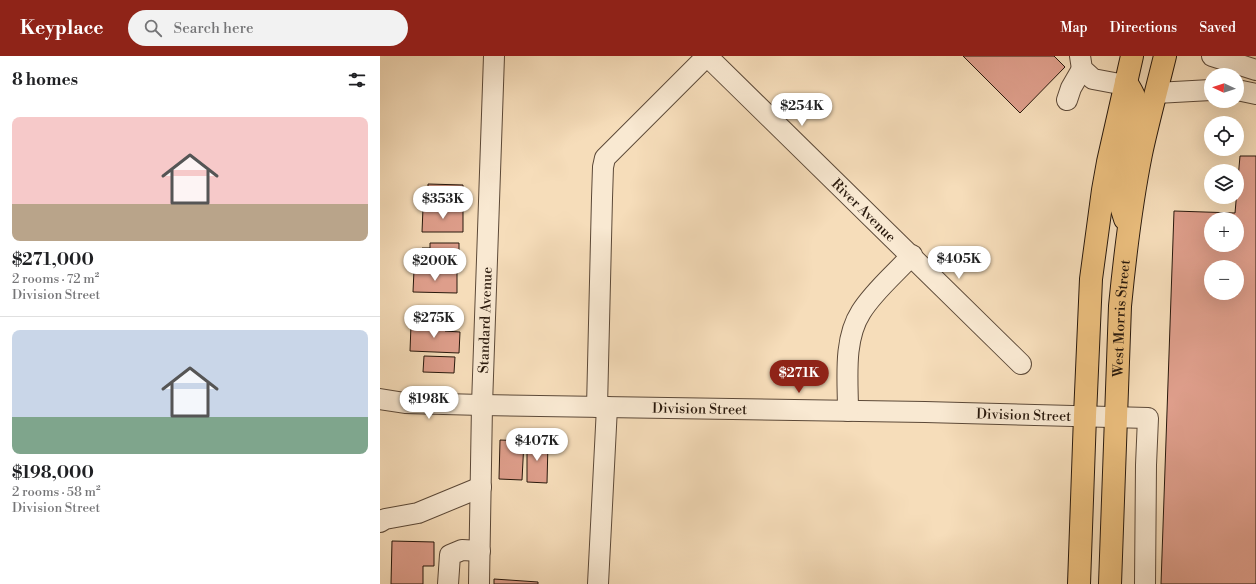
<!DOCTYPE html>
<html lang="en">
<head>
<meta charset="utf-8">
<style>
	:root { --surface:#fff; --page:#f2f2f2; --text:#202124; --muted:#757577; --line:#e0e0e0; --accent:#8f2418 }
	body { margin:0; font-family:"Libre Bodoni",serif; background:var(--page); color:var(--text); height:100vh; display:flex; flex-direction:column; font-size:15px; white-space:nowrap }
	* { box-sizing:border-box; margin:0 }
	p { font-size:13px; color:var(--muted) }
	.icon { flex:none; width:22px; height:22px; fill:none; stroke:currentColor; stroke-width:2; stroke-linecap:round; stroke-linejoin:round }
	.map { position:relative; flex:1; overflow:hidden }
	.sheet { display:flex; flex-direction:column; background:var(--surface); width:380px }
	.sheet>* { flex:none }
	.needle { width:26px; rotate:273deg }
	.controls { position:absolute; left:824px; top:12px; display:grid; gap:8px }
	.controls a { display:grid; place-items:center; width:40px; height:40px; border-radius:50%; background:var(--surface); box-shadow:0 4px 16px #0002; font-size:20px }
	.price { position:absolute; translate:-50% -34px; padding:0 9px; border-radius:14px; background:#fff; color:#222; font-size:13px; line-height:26px; filter:drop-shadow(0 1px 2px #0008) }
	.price::after { content:''; position:absolute; left:50%; top:24px; width:12px; height:9px; margin-left:-6px; background:inherit; clip-path:polygon(0 0,100% 0,50% 100%) }
	.price.selected { background:var(--accent); color:#fff }
	ul { padding:0; list-style:none }
	li { display:grid; align-content:center; gap:8px; height:212px; padding:0 12px }
	li+li { border-top:1px solid var(--line) }
	li span { display:grid; place-items:center; height:124px; border-radius:8px; color:#555 }
	li>.icon { margin-inline-start:auto }
	span .icon { width:72px; height:72px; fill:#fffc; stroke-width:1 }
	li b { font-size:17px }
	h2 { display:flex; justify-content:space-between; align-items:center; height:48px; padding:0 12px; font-size:17px }
	header { display:flex; align-items:center; gap:24px; box-sizing:border-box; height:56px; padding:0 20px; background:var(--accent); color:#fff }
	header strong { font-size:19px }
	nav { display:flex; gap:22px; margin-inline-start:auto; font-size:14px }
	.search { width:280px; height:36px; background:var(--page); display:flex; align-items:center; gap:10px; box-sizing:border-box; padding:0 14px; border-radius:22px; color:var(--muted); font-size:15px }
	main { display:flex; flex:1; min-height:0 }
	.map>svg:first-child { display:block }
	.building { fill:#de9e8b; stroke:#28180c; fill-rule:evenodd }
	.lines { fill:none; stroke-linecap:round; stroke-linejoin:round }
	.minor-casing { stroke:#5c4938; stroke-width:22 }
	.major-casing { stroke:#28180c; stroke-width:24 }
	.minor { stroke:#f9e9d2; stroke-width:20 }
	.major { stroke:#ebbe7d; stroke-width:22 }
	.labels { text-anchor:middle; stroke-width:4; stroke-linejoin:round; paint-order:stroke }
	.street-label { font-size:14px; fill:#28180c; stroke:#f9e9d2 }
</style>
</head>
<body>
<header>
<strong>Keyplace</strong>
<div class="search"><svg class="icon" aria-label="search" viewBox="0 0 24 24"><circle cx="10" cy="10" r="6"/><path d="M15 15l6 6"/></svg>Search here</div>
<nav><a>Map</a><a>Directions</a><a>Saved</a></nav>
</header>
<main>
<section class="sheet">
<h2>8 homes<svg class="icon" aria-label="filters" viewBox="0 0 24 24"><path d="M4 7h16M4 17h16"/><circle cx="9" cy="7" r="2"/><circle cx="15" cy="17" r="2"/></svg></h2>
<ul>
<li><span style="background:linear-gradient(#f6c9c9 70%,#b9a48a 0)"><svg class="icon" aria-label="home" viewBox="0 0 24 24"><path d="M3 11l9-7 9 7M6 9v11h12V9"/></svg></span><div><b>$271,000</b><p>2 rooms · 72 m²</p><p>Division Street</p></div></li>
<li><span style="background:linear-gradient(#c9d6e8 70%,#7fa58c 0)"><svg class="icon" aria-label="home" viewBox="0 0 24 24"><path d="M3 11l9-7 9 7M6 9v11h12V9"/></svg></span><div><b>$198,000</b><p>2 rooms · 58 m²</p><p>Division Street</p></div></li>
</ul>
</section>
<div class="map">
<svg width="876" height="528" viewBox="0 0 876 528">
	<rect width="100%" height="100%" fill="#f6ddba"/>
	<filter id="stains"><feTurbulence type="fractalNoise" baseFrequency=".005" numOctaves="4"/><feColorMatrix values="0 0 0 0 .2 0 0 0 0 .09 0 0 0 0 .02 0 0 0 .5 -.17"/></filter>
	<radialGradient id="worn" r=".72"><stop offset=".6" stop-color="#630" stop-opacity="0"/><stop offset="1" stop-color="#630" stop-opacity=".3"/></radialGradient>
	<!-- building -->
	<path class="building" d="M583 0H674L685 11 640 57Z
		M860 100H876V528H781L794 155 855 157ZM831 163H857V189H831ZM831 211H857V237H831Z
		M48 128 83 129V147L48 146Z
		M43 152H83V176H42Z
		M50 187H79V207H42V192H50Z
		M34 214 77 215V237L33 236Z
		M31 269 66 270 65 275 80 276 79 297 30 295Z
		M44 300 75 301 74 317 43 316Z
		M120 384 144 385 142 424 119 423Z
		M147 386 168 387 167 427 147 426Z
		M12 485 54 486V510H43V528H11Z
		M114 523 158 526V528H114Z"/>
	<g class="lines">
		<!-- minor casing -->
		<g class="minor-casing">
			<g id="minor">
				<path id="s1" d="M327 0 641 308"/>
				<path d="M700 0 702 13 713 23 745 29"/>
				<path d="M832 0 876 14"/>
				<path d="M857 34 876 38"/>
				<path d="M776 37 831 34"/>
				<path d="M687 44 691 32 702 13"/>
				<path id="s2" d="M0 343 25 347 102 349 545 356 768 362 766 409 765 528"/>
				<path d="M217 351 222 142 223 111 225 102 327 0"/>
				<path d="M468 355C468 324 463 284 481 256 494 235 515 218 532 199"/>
				<path d="M0 466 5 463 38 457 101 431"/>
				<path d="M68 528 70 499 82 494 100 495"/>
				<path id="s3" d="M99 528 102 349 114 0"/>
				<path d="M218 528 227 351"/>
			</g>
		</g>
		<!-- major casing -->
		<g class="major-casing">
			<g id="major">
				<path d="M745 163 739 144V133L756 57C757 43 753 37 746 26"/>
				<path d="M699 528 705 360 711 223 723 134 728 106 752 0"/>
				<path id="s4" d="M730 528 740 250C745 199 751 148 761 98 768 65 777 33 785 0"/>
			</g>
		</g>
		<!-- minor -->
		<use href="#minor" class="minor"/>
		<!-- major -->
		<use href="#major" class="major"/>
	</g>
	<g class="labels">
		<!-- street labels -->
		<g class="street-label">
			<text dy="5" stroke="none"><textPath href="#s1" startOffset="220">River Avenue</textPath></text>
			<text dy="5" stroke="none"><textPath href="#s4" startOffset="266">West Morris Street</textPath></text>
			<text dy="5" stroke="none"><textPath href="#s3" startOffset="264">Standard Avenue</textPath></text>
			<text dy="5" stroke="none"><textPath href="#s2" startOffset="320">Division Street</textPath></text>
			<text dy="5" stroke="none"><textPath href="#s2" startOffset="644">Division Street</textPath></text>
		</g>
	</g>
	<rect width="100%" height="100%" filter="url(#stains)"/>
	<rect width="100%" height="100%" fill="url(#worn)"/>
</svg>
<div class="controls">
<a><svg class="needle" viewBox="-14 -14 28 28"><path d="M0-13l5 13h-10z" fill="#e53935"/><path d="M0 13l5-13h-10z" fill="#757577"/></svg></a>
<a><svg class="icon" aria-label="locate" viewBox="0 0 24 24"><circle cx="12" cy="12" r="6"/><path d="M12 2v4M12 18v4M2 12h4M18 12h4"/></svg></a>
<a><svg class="icon" aria-label="layers" viewBox="0 0 24 24"><path d="M12 4l9 5-9 5-9-5zM3 14l9 5 9-5"/></svg></a>
<a>+</a>
<a>−</a>
</div>
<b class="price" style="left:422px;top:71px">$254K</b>
<b class="price" style="left:63px;top:164px">$353K</b>
<b class="price" style="left:579px;top:224px">$405K</b>
<b class="price" style="left:55px;top:226px">$200K</b>
<b class="price" style="left:54px;top:283px">$275K</b>
<b class="price selected" style="left:419px;top:338px">$271K</b>
<b class="price" style="left:49px;top:364px">$198K</b>
<b class="price" style="left:157px;top:406px">$407K</b>
</div>
</main>
</body>
</html>
